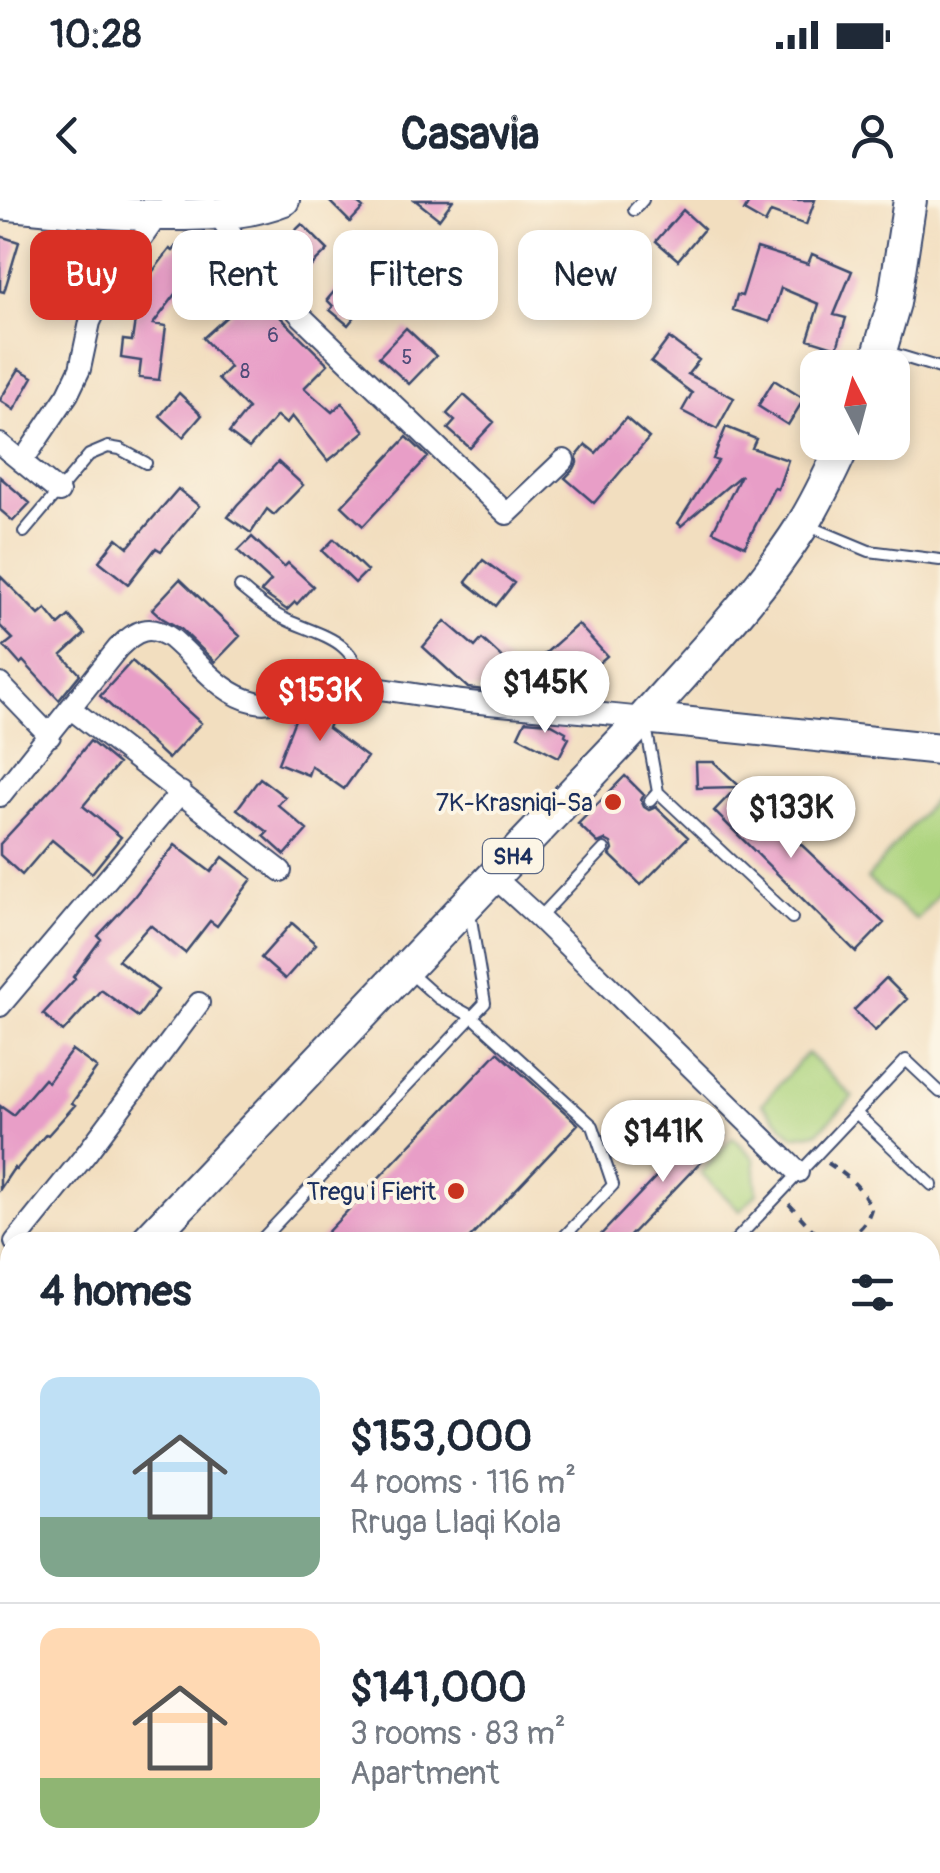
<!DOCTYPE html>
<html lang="en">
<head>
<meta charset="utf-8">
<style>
	:root { --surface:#fff; --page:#f2f2f3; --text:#1f2937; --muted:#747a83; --line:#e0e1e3; --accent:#d93025 }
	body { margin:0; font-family:Pangolin,sans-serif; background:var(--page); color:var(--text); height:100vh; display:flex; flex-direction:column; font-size:38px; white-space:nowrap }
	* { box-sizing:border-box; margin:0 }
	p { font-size:32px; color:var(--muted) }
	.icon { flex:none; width:55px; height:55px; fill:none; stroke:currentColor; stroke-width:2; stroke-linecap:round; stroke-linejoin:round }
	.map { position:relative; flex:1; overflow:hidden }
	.panel { position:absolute; left:0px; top:1032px; width:940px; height:642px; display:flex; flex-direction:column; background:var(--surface); border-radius:30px 30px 0 0; box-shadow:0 5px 15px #0003 }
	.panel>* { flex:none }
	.guide { position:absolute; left:30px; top:30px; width:880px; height:90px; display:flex; gap:20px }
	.needle { width:65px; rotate:354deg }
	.tools { position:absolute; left:800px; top:150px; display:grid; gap:20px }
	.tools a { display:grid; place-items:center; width:110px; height:110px; border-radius:20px; background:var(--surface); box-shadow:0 5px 15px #0003; font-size:50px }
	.price { position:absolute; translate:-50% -85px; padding:0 22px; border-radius:35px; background:#fff; color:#222; font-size:32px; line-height:65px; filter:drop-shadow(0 2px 5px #0008) }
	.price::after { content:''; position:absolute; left:50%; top:60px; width:30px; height:22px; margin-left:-15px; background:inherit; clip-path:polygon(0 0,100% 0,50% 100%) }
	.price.selected { background:var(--accent); color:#fff }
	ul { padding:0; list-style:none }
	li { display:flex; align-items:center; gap:30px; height:250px; padding:0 40px }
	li+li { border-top:2px solid var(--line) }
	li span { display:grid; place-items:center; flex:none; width:280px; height:200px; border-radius:20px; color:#555 }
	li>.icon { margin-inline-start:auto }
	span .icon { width:120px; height:120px; fill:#fffc; stroke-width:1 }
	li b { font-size:42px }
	h2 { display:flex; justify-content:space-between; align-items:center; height:120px; padding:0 40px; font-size:42px }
	.tag { padding:0 35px; border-radius:20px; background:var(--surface); box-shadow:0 5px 15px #0003; font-size:35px; line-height:90px }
	.tag.selected { background:var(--accent); color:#fff }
	.status { display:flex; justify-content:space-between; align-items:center; height:70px; padding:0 50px; background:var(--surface); direction:ltr }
	.status svg { height:28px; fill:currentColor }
	header { display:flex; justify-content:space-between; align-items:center; height:130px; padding:0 40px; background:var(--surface); font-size:45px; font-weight:700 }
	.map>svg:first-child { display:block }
	.green { fill:#add47f; stroke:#64826e; stroke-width:2.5 }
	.building { fill:#e89ec7 }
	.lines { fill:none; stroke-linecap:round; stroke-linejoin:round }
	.lane-casing { stroke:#3b496d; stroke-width:14 }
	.street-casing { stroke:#3b496d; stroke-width:24 }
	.secondary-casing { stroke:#3b496d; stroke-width:34 }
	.primary-casing { stroke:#3b496d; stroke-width:36 }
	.path { stroke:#3b496d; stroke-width:4; stroke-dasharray:8 8; stroke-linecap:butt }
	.lane { stroke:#fff; stroke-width:10 }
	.street { stroke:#fff; stroke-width:20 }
	.secondary { stroke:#fff; stroke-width:30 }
	.primary { stroke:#fff; stroke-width:32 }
	.poi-dot { fill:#c8321e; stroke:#fcf5e5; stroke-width:4 }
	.labels { text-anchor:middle; stroke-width:8; stroke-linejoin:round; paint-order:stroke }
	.number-label { font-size:20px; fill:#4e4b78 }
	.shield { fill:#fcf5e5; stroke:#5e6a86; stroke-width:2.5 }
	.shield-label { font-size:22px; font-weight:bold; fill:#1b2f5e }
	.poi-label { font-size:25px; fill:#1b2f5e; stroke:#fcf5e5; text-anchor:end }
</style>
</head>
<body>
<div class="status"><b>10:28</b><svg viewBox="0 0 49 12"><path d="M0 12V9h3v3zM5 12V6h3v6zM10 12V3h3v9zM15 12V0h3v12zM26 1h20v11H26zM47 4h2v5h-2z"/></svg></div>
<header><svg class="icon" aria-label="back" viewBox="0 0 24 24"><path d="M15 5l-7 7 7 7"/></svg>Casavia<svg class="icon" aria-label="person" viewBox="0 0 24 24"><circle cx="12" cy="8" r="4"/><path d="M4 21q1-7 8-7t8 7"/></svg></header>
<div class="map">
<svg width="940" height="1673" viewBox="0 0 940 1673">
	<rect width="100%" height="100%" fill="#fcf5e5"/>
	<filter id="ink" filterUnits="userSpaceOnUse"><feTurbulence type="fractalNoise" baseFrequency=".01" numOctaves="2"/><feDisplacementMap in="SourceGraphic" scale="20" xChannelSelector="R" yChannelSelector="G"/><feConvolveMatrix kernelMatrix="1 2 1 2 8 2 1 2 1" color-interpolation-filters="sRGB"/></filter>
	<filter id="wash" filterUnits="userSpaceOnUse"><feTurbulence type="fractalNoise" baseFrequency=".0048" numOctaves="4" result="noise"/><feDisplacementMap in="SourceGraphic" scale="40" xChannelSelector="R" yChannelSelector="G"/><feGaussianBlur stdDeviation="2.25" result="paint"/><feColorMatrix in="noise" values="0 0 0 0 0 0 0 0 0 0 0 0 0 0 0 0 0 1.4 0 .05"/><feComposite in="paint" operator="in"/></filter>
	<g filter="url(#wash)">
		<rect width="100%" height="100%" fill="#f2debf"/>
		<!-- green -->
		<path class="green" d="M940 592V692L917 720 867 679Z
			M807 853 853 897 818 932 793 936 762 904Z
			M733 937 754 958 757 993 740 1011 701 973Z"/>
		<g id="blocks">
			<!-- building -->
			<path class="building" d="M328 0H354L363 8 350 22Z
				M415 0H453L439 19Z
				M743 0H815L806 25 771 12 765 23 744 11 748 4Z
				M683 10 704 29 678 60 656 41Z
				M302 24 328 50 301 76 275 50Z
				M83 30 120 39 116 51 102 72 94 69 72 115 50 105 67 69 71 71Z
				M214 33 225 50 212 68 202 60 153 124 166 126 159 180 139 178 141 161 121 158 123 140 132 141 137 106 130 101 170 49 173 51 186 34Z
				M0 36 19 42 4 92 0 91Z
				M757 48 808 64 812 54 852 71 834 115 846 118 837 148 808 139 819 104 781 88 770 122 733 110 737 95 742 96Z
				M359 62 389 88 375 104 369 99 348 125 330 110 333 106 327 100Z
				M248 79 274 106 271 108 328 164 304 188 332 212 342 203 365 231 328 261 292 216 286 224 277 216 249 248 229 233 248 209 218 179 230 167 203 138 232 112 223 103Z
				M406 128 436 156 409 184 379 157Z
				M669 138 699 160 688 174 734 198 717 229 682 211 692 193 651 162Z
				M19 169 33 177 14 210 0 200Z
				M774 180 804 199 788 225 758 206Z
				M179 193 202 215 183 237 160 216Z
				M464 195 494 222 470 248 448 229 455 221 447 214Z
				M626 218 649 238 594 303 565 278 574 269 577 263V256L586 245 596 253Z
				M726 227 756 239 752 248 788 260 778 289 774 288 745 346 713 331 741 275 681 326 678 323 718 261 713 259Z
				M407 237 428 257 363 326 342 306Z
				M278 262 303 285 274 315 267 309 251 333 228 317 237 305Z
				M0 277 30 303 13 321 0 310Z
				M178 289 199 306 161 351 156 348 128 384 99 361 117 338 128 347Z
				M252 337 284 367 288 363 313 386 297 404 295 402 287 410 261 392 271 381 238 351Z
				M334 339 367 371 355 383 322 351Z
				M483 360 514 383 496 406 466 382Z
				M0 376 39 415 46 409 59 425 69 416 85 434 62 455 80 474 59 500 23 461 20 464 4 446 13 439 0 426Z
				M180 379 240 436 215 462 181 429 162 418 152 409Z
				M445 421 475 447 482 439 508 463 483 490 468 488 423 447Z
				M578 424 607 456 568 490 540 458Z
				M132 461 201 523 168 559 100 496Z
				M310 496H325L339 502 328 528 367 557 344 589 311 566 308 575 278 563 303 499Z
				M525 521 550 523 566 532 565 535 569 538 559 557 518 536Z
				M90 541 118 564 83 606 121 637 92 673 52 640 22 675 0 655V644L59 580Z
				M696 562H714L884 723 856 752 714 611 737 587 697 588Z
				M625 576 644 595 641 600 644 607 649 610 656 607 688 637 641 685 610 655 613 650 611 643 605 640 598 643 578 624Z
				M260 578 285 597 278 605 307 630 285 655 264 636 268 632 237 609Z
				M175 645 211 672 223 657 252 679 217 726 210 721 185 753 150 725 118 760 158 790 138 817 101 790 63 832 43 814 75 779 73 777 101 739 98 736 133 698Z
				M292 723 316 744 285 779 261 758Z
				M886 778 907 799 875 831 854 810Z
				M72 850 97 868 72 903 75 905 48 935 46 934 16 970 14 968 0 989V906L13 915 44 879 48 882Z
				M498 852 578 924 466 1042H318Z
				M709 921 725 936 624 1042H594Z"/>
		</g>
	</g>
	<g filter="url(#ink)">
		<use href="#blocks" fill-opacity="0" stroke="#3b496d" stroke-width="2.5"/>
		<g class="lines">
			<!-- lane casing -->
			<g class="lane-casing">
				<path id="lane" d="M634 10 643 0
					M884 151 940 168
					M809 326 869 351 940 360
					M24 332 89 255 108 247 120 249 146 263
					M240 387C255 399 269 412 287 420 321 436 358 440 360 485
					M646 526 658 592 650 601
					M658 592 792 718
					M540 717 604 649
					M410 773 438 798 473 817 593 926 613 985 559 1042
					M856 913 932 985
					M259 1042 485 803 470 713
					M734 1042 906 860 940 892
					M0 1413 10 1402
					M0 1458 10 1466"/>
			</g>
			<!-- street casing -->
			<g class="street-casing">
				<path id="street" d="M218 14 245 55 301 116 507 314 564 260
					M0 244 59 292
					M22 262 68 194 80 169 90 122 105 91 158 15
					M0 484 50 536
					M70 508 281 671
					M0 596 118 448C136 430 150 423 172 439 198 461 221 495 256 502 283 508 287 481 318 482 369 485 419 496 469 502 528 508 586 512 644 518
					M493 676 539 718 798 972
					M0 806 181 592
					M15 1042 86 954 199 803"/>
			</g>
			<!-- secondary casing -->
			<g class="secondary-casing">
				<path id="secondary" d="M0 4C62 10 123 16 185 15 220 14 251 13 284 0
					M644 518 940 549
					M0 1097 10 1107"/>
			</g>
			<!-- primary casing -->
			<g class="primary-casing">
				<path id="primary" d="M875 168 894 103 910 0
					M146 1042 644 518C699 456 758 395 802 326 819 299 832 270 845 242
					M0 1197 10 1186"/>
			</g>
			<!-- path -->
			<path class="path" d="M828 963C846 975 863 987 871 1009 866 1027 854 1035 837 1042
				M789 1004 818 1036 832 1042"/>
			<!-- lane -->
			<use href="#lane" class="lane"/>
			<!-- street -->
			<use href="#street" class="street"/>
			<!-- secondary -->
			<use href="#secondary" class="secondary"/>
			<!-- primary -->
			<use href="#primary" class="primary"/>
		</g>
	</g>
	<!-- markers -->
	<g class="poi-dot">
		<circle cx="613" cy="602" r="10"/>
		<circle cx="456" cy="991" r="10"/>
	</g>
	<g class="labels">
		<!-- number labels -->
		<g class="number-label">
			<text x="273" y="142">6</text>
			<text x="407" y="164">5</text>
			<text x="245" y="178">8</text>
		</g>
		<!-- shield labels -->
		<rect class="shield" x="483" y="639" width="60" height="34" rx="8"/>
		<g class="shield-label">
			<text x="513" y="664">SH4</text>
		</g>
		<!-- poi labels -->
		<g class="poi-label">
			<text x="593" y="611">7K-Krasniqi-Sa</text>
			<text x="436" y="1000">Tregu i Fierit</text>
		</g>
	</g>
</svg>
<div class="tools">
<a><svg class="needle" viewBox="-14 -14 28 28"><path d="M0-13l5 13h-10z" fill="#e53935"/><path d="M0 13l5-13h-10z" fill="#747a83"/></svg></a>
</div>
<b class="price" style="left:545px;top:536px">$145K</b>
<b class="price selected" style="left:320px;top:544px">$153K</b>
<b class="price" style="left:791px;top:661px">$133K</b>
<b class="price" style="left:663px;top:985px">$141K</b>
<div class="guide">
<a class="tag selected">Buy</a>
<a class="tag">Rent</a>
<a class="tag">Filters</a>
<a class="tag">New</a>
</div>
<section class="panel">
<h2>4 homes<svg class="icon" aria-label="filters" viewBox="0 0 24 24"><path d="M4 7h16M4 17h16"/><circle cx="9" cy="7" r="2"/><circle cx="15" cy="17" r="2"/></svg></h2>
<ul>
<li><span style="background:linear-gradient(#bfe0f5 70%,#7fa58c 0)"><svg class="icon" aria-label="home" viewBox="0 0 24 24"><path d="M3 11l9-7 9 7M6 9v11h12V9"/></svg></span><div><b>$153,000</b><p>4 rooms · 116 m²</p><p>Rruga Llaqi Kola</p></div></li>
<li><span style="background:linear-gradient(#ffd9b3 75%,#8fb573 0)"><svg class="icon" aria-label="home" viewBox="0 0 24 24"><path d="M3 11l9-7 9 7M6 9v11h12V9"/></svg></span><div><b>$141,000</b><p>3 rooms · 83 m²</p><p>Apartment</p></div></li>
</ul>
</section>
</div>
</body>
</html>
